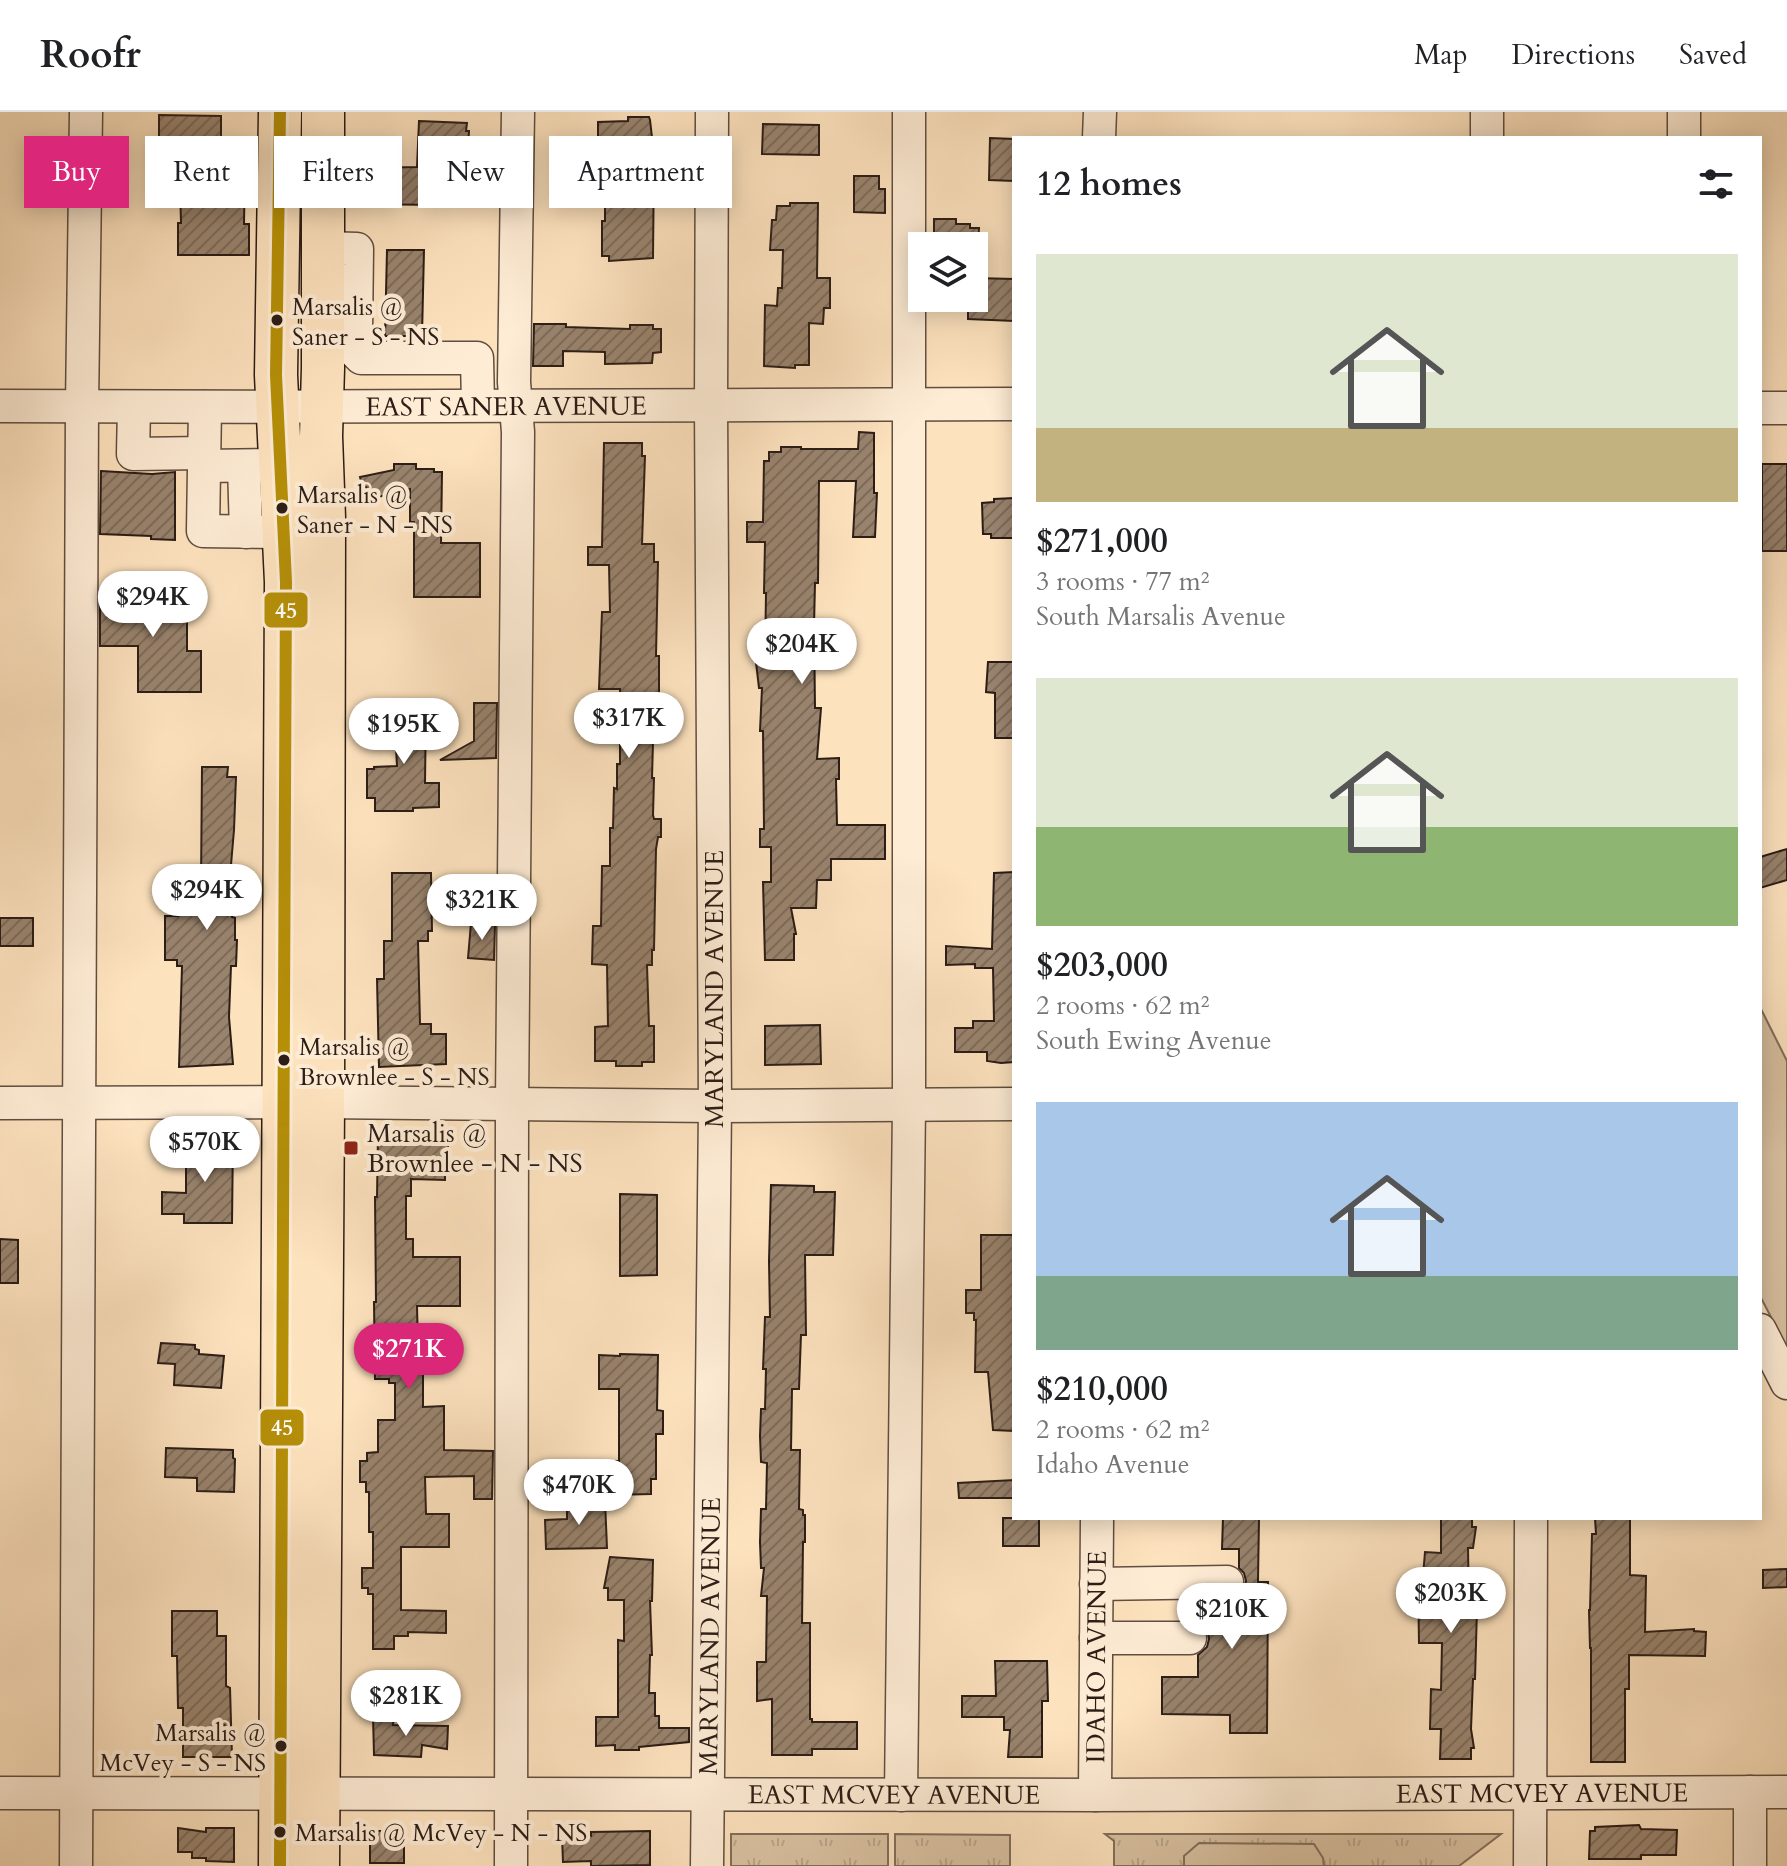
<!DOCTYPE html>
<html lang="en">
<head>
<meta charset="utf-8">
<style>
	:root { --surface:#fff; --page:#f6f6f6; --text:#202124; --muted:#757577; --line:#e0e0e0; --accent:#db2777 }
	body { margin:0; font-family:Cardo,serif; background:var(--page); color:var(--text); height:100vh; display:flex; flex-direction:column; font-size:30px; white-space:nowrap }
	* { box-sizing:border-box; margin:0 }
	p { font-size:26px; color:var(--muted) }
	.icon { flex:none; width:44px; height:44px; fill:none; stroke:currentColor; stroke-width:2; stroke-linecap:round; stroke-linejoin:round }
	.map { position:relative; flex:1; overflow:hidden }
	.details { position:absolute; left:1012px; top:24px; width:750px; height:1384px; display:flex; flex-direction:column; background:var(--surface); border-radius:0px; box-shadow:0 4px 20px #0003 }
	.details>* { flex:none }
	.banner { position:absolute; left:24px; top:24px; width:760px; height:72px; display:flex; gap:16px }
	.fabs { position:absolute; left:908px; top:120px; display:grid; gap:16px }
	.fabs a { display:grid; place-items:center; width:80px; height:80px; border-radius:0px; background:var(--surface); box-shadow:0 4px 20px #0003; font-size:40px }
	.price { position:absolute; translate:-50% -68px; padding:0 18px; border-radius:28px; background:#fff; color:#222; font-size:26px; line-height:52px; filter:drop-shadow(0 2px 4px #0008) }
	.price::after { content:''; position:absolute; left:50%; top:48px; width:24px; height:18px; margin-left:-12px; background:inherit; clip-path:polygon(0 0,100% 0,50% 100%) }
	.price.on { background:var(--accent); color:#fff }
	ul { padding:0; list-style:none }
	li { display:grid; align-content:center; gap:16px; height:424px; padding:0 24px }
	li span { display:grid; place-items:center; height:248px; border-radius:0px; color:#555 }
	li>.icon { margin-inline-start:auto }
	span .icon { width:144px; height:144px; fill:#fffc; stroke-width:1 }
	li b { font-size:34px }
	h2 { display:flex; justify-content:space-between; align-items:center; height:96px; padding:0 24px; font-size:34px }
	.pill { padding:0 28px; border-radius:0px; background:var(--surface); box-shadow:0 4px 20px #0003; font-size:28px; line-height:72px }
	.pill.on { background:var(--accent); color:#fff }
	header { display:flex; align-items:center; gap:48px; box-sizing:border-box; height:112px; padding:0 40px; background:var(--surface); border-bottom:2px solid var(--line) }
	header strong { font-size:38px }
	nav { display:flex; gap:44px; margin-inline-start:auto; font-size:28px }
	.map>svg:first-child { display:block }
	.grass { fill:url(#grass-tufts); stroke:#826f5c; stroke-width:2 }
	.green { fill:#d9c1a1; stroke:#826f5c; stroke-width:2 }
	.building { fill:url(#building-hatch); stroke:#2c1d16; stroke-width:2 }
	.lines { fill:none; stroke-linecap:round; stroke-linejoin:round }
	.minor-casing { stroke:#604e40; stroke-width:35 }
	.major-casing { stroke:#2c1d16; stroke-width:45 }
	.minor { stroke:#feecd5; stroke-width:32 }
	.major { stroke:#fde2be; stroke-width:42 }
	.bus-1-casing { stroke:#feecd5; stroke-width:18 }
	.bus-1 { stroke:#b58f08; stroke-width:12 }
	.bus-dot { fill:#2c1d16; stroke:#feecd5; stroke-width:3 }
	.poi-dot { fill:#8f2418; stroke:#feecd5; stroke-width:3 }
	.labels { text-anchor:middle; stroke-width:8; stroke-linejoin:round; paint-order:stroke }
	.bus-label { font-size:24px; fill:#2c1d16; stroke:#feecd5; text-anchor:start }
	.street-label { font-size:26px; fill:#2c1d16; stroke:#feecd5 }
	.poi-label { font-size:26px; fill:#2c1d16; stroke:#feecd5; text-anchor:start }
	.line-badge { stroke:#feecd5; stroke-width:3 }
	.badge-label { font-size:22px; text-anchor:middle; font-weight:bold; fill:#fff }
</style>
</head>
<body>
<header>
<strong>Roofr</strong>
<nav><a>Map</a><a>Directions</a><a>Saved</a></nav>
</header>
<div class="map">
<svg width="1787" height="1754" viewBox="0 0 1787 1754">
	<defs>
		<pattern id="grass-tufts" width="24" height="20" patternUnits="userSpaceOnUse" patternTransform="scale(2)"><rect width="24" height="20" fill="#d9c1a1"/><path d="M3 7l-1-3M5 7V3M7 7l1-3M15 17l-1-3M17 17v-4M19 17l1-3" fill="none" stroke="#baa58a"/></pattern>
		<pattern id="building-hatch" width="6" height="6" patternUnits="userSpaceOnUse" patternTransform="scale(2)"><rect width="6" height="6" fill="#99836d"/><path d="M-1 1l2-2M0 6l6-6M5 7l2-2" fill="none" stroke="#7d6b59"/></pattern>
	</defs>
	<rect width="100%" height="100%" fill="#fde2be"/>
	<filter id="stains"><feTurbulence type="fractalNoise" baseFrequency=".0025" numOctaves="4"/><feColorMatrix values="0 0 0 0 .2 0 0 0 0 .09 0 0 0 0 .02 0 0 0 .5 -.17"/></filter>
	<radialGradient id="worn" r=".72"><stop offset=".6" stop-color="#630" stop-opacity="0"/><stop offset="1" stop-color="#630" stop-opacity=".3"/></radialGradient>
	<!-- grass -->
	<path class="grass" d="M731 1722H888V1754H731Z
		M895 1722 1010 1723V1754H895Z
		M1105 1722H1501L1459 1754H1114V1729Z"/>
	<!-- green -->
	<path class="green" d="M1760 895 1787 949V1236L1760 1184Z
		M1199 1731 1314 1732 1323 1746 1324 1754H1184V1744Z"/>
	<!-- building -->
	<path class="building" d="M159 3 221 4V49L245 50 244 112H249V143H178V111H181L179 37H159Z
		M628 5H649L650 8 654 43 653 146 609 149V144H602V109H605V33H598V10L628 9Z
		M419 9 467 11 466 19H469L468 38 436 37 435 93 366 92 367 56 417 55Z
		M763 12 819 13V43L762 42Z
		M990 26 1014 27V69L989 68Z
		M854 64H879V77H885V101L854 100Z
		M790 91H818L817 166H830V196H824L823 212 809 211V253H795V256L764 254 765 193 777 194 778 176H782L783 138H770L772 108H776L777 94H790Z
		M934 107H956V112H970V116H979L978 134H934Z
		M387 138H424L422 224H385Z
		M974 166 1014 167V209L968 207V186H974Z
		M534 212H566V215L630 217V213H653V217H661V240L653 241 652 251 605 252V240L563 239V254H533Z
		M859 320 874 321V381H877L875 425H853L856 369H819L818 471H815L814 514 815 596H821L817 647 839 646V667H836L837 713H885V747H831V768H817L816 796H791L796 822H794V848H765L763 770H771V735H760V717H764L763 619H760L762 576H759L755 542H765L766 481H764L765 430H747V410H763L764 349H769V340H781V335H801V337H858Z
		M604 331H642V344H645L642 432H654V450H658L656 544H659V616L656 630H653L652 666H654L653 703 654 707H661V725H658L656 737 654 838H652V853H647L649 914H654V950H642V954H616V949H595V915L608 914 607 853 592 852 593 814H601L602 754H610V716H613L614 676 617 677V652H620V577H599L602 500H610L609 453H588V435H602Z
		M394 352H416V357H434V360H442L441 431H480V485H414V410H410V377L366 388 360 365 394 358Z
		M1762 352H1787V439H1762Z
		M101 359 152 362 175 360V428L151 427V424L100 422Z
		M1014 386V426H991V422H983L982 391 994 390V387Z
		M100 482H187V539H201V580H138V534H100Z
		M988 550H1014V626H995V581L986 580Z
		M474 591H497L496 646 440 648 474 629Z
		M381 596H426L425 671H439V695L413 696V699H375V686H367V657H374V655L397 654 395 617H381Z
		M202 655H228L227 665H236L234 718 229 776H233L232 805 235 806V828H237L236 854H231L229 905 233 952 179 955 182 854H177V848H165V804H178L179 771 201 772Z
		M1787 737V768L1760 776V745Z
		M1014 760V950L1001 951 987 949V940H955V916H973V909H994L993 856H975V852L946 853V834L992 837 994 761Z
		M392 761H431L432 819H428V829H418L420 912H431V922H446V952L379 955 377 867H384V829H392Z
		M0 806H33V834H0Z
		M471 811 495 813 494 848 468 846Z
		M820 913 821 952 765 953V914Z
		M413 1018 448 1019V1043H445V1068L411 1067V1084H406V1127H413V1145H460V1194H417L418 1237H423V1295L444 1294V1338L493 1339 492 1387H474V1364L425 1365 426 1402H449V1435H401V1498L446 1499V1521L408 1520V1524H394V1537H373V1482H368V1476H362V1456H373V1420H369V1380H366V1370H360V1349H367V1341L378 1340V1308H395V1271H389V1267H375L374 1190H376L375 1085H377L378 1022H413Z
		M186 1027H233L232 1111H184V1102H162V1080L186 1081Z
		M771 1073 814 1074V1080H835L833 1143H805L806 1223H801L799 1277H792L791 1338H800L799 1397 803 1398V1403H805V1430H803L802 1511H810V1607H812V1610H857V1637H812V1643H772V1587L757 1589V1550H766L767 1484H761L764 1456H761L760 1430 761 1397H766L767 1351 761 1350 760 1324 761 1297H765L766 1257H763L765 1205H770L769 1149Z
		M620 1082 657 1083V1163L620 1164Z
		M981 1123H1014V1319L993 1318 988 1260H975L976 1208H974V1201H966V1178H981Z
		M0 1127 18 1128V1171H0Z
		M161 1231 195 1233V1237L199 1238V1242L224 1244 221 1276 174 1273 175 1252 158 1251Z
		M620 1242 658 1243 657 1298 663 1299V1322H656V1367H651V1382L612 1383 611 1349H619V1277H599V1243L620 1244Z
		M166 1336 233 1338V1346L235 1347 234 1380 197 1379V1366L165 1365Z
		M1014 1368V1386H959L958 1371Z
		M605 1388 607 1436 546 1437 545 1408 567 1407V1389Z
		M1003 1406H1039V1434H1003Z
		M1223 1406H1259L1258 1470H1268L1267 1621H1230V1603L1162 1602V1565H1198V1543L1207 1535 1209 1527 1208 1520H1239V1484L1244 1479 1246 1469 1244 1461 1239 1456V1437H1222Z
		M1441 1406H1472V1415H1476L1473 1436H1468L1469 1497H1477L1475 1567H1473L1471 1617 1474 1636H1471V1647H1440L1441 1617H1430L1431 1577 1441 1578 1442 1531H1419L1418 1464H1423L1425 1440 1441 1441Z
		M1595 1406H1630V1463L1646 1464 1645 1520 1694 1517V1519L1706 1520 1705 1544 1629 1543V1577H1625V1650H1591V1536H1590L1589 1498H1590L1592 1422H1596Z
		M610 1445 653 1448 652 1489H650L652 1543H650L649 1581H655V1604H659V1616H689V1630L639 1635V1638H615V1633L596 1634V1605H618V1528L624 1529V1488H608V1476H604Z
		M1787 1457V1475L1763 1476V1458Z
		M172 1499H217V1524H226V1574L230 1576 232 1645H183V1596H178L177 1544H172Z
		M995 1549H1047L1048 1589H1042V1645H1008L1010 1618H1004V1605H962V1584H996Z
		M373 1604 394 1605 393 1613 448 1614 447 1637 422 1633 421 1645 374 1643Z
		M1639 1713 1641 1717 1677 1718 1676 1743H1641V1747H1589L1590 1719H1595V1715Z
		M178 1716 206 1720V1716H234V1750L206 1749V1746H192V1740H178Z
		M370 1719H404V1751H370Z
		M650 1719V1753L591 1754V1749L563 1750 562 1725 591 1724V1720Z"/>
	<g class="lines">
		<!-- minor casing -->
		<g class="minor-casing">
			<g id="minor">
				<path d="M1099 26 1100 0"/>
				<path d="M1487 26V0"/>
				<path d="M1684 26V0"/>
				<path d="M324 136 357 137 356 220H334"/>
				<path d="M356 220V241L361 246H477L478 293"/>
				<path id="s1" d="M0 294C338 296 676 293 1014 292"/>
				<path d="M134 295 133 342 204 341"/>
				<path d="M205 295 203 419 283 420"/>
				<path d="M1760 296H1787"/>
				<path d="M204 354 279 353"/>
				<path d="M244 354 246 420"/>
				<path d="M0 991 323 990 715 994 1014 992"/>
				<path d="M1760 1218 1787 1271"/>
				<path d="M1096 1472 1227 1470"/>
				<path d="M1096 1526H1190"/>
				<path id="s2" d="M0 1681 1095 1683 1787 1680"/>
				<path d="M901 1683 909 993V0"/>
				<path id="s3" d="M1095 1683 1097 1406"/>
				<path d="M76 1754 82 295 86 0"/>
				<path d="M511 1754 512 992 518 320 514 270 518 0"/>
				<path id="s4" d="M707 1754 715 994 711 292 712 0"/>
				<path d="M1530 1754 1531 1406"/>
				<path d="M1750 1754V1680"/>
			</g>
		</g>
		<!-- major casing -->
		<g class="major-casing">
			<path id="major" d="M280 0 276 263 286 470 280 1754
				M318 1754 323 990 324 406 321 324 323 256V0"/>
		</g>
		<!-- minor -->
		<use href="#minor" class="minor"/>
		<!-- major -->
		<use href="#major" class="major"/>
		<!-- bus-1 casing -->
		<g class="bus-1-casing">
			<path id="bus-1" d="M280 0 276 263 286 470 280 1754"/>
		</g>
		<!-- bus-1 -->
		<use href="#bus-1" class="bus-1"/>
	</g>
	<!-- markers -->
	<g class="bus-dot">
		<circle cx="277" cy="208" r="7"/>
		<circle cx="282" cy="396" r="7"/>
		<circle cx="284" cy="948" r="7"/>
		<circle cx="281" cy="1634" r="7"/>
		<circle cx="280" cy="1720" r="7"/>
	</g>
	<rect class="poi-dot" x="343" y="1028" width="16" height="16" rx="4"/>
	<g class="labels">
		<!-- bus labels -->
		<g class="bus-label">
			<text x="292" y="203">Marsalis @<tspan x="292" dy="30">Saner - S - NS</tspan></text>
			<text x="297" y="391">Marsalis @<tspan x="297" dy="30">Saner - N - NS</tspan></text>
			<text x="299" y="943">Marsalis @<tspan x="299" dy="30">Brownlee - S - NS</tspan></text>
			<text x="266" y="1629" text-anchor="end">Marsalis @<tspan x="266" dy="30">McVey - S - NS</tspan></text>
			<text x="295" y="1729">Marsalis @ McVey - N - NS</text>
		</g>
		<!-- street labels -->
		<g class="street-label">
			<text dy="9" stroke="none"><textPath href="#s1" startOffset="506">EAST SANER AVENUE</textPath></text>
			<text transform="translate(714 877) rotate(-90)" y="9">MARYLAND AVENUE</text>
			<text dy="9" stroke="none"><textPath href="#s4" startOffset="230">MARYLAND AVENUE</textPath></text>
			<text dy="9" stroke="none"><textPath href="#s3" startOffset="138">IDAHO AVENUE</textPath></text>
			<text dy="9" stroke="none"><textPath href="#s2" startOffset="1542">EAST MCVEY AVENUE</textPath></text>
			<text dy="9" stroke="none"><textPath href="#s2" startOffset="894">EAST MCVEY AVENUE</textPath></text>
		</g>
		<!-- poi labels -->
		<g class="poi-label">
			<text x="367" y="1030">Marsalis @<tspan x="367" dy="30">Brownlee - N - NS</tspan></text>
		</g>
	</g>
	<g class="line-badge">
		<rect x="263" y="479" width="46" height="38" rx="8" fill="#b58f08"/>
		<rect x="259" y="1296" width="46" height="39" rx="8" fill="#b58f08"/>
	</g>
	<g class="badge-label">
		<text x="286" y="506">45</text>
		<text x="282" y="1323">45</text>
	</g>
	<rect width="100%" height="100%" filter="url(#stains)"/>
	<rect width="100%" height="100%" fill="url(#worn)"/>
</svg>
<div class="fabs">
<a><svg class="icon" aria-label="layers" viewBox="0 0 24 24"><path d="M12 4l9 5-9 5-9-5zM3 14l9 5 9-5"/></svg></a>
</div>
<b class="price" style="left:153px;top:527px">$294K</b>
<b class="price" style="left:802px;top:574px">$204K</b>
<b class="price" style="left:629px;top:648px">$317K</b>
<b class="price" style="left:404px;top:654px">$195K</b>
<b class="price" style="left:207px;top:820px">$294K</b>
<b class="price" style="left:482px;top:830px">$321K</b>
<b class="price" style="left:205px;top:1072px">$570K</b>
<b class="price on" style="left:409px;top:1279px">$271K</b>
<b class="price" style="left:579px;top:1415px">$470K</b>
<b class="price" style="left:1451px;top:1523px">$203K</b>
<b class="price" style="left:1232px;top:1539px">$210K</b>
<b class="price" style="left:406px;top:1626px">$281K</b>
<div class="banner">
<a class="pill on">Buy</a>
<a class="pill">Rent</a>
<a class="pill">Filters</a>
<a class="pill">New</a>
<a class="pill">Apartment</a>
</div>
<section class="details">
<h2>12 homes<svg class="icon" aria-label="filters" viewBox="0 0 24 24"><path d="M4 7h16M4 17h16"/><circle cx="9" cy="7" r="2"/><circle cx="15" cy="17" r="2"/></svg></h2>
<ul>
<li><span style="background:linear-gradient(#dfe7d0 70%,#c2b280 0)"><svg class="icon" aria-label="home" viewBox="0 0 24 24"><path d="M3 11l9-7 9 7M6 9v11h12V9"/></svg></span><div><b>$271,000</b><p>3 rooms · 77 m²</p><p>South Marsalis Avenue</p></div></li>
<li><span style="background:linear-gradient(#dfe7d0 60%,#8fb573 0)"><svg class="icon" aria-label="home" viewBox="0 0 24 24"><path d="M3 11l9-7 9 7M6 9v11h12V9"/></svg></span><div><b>$203,000</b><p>2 rooms · 62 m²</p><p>South Ewing Avenue</p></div></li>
<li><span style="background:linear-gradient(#a9c7e8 70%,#7fa58c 0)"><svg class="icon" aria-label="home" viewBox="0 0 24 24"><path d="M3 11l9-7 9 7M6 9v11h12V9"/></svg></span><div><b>$210,000</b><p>2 rooms · 62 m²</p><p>Idaho Avenue</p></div></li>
</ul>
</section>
</div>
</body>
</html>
